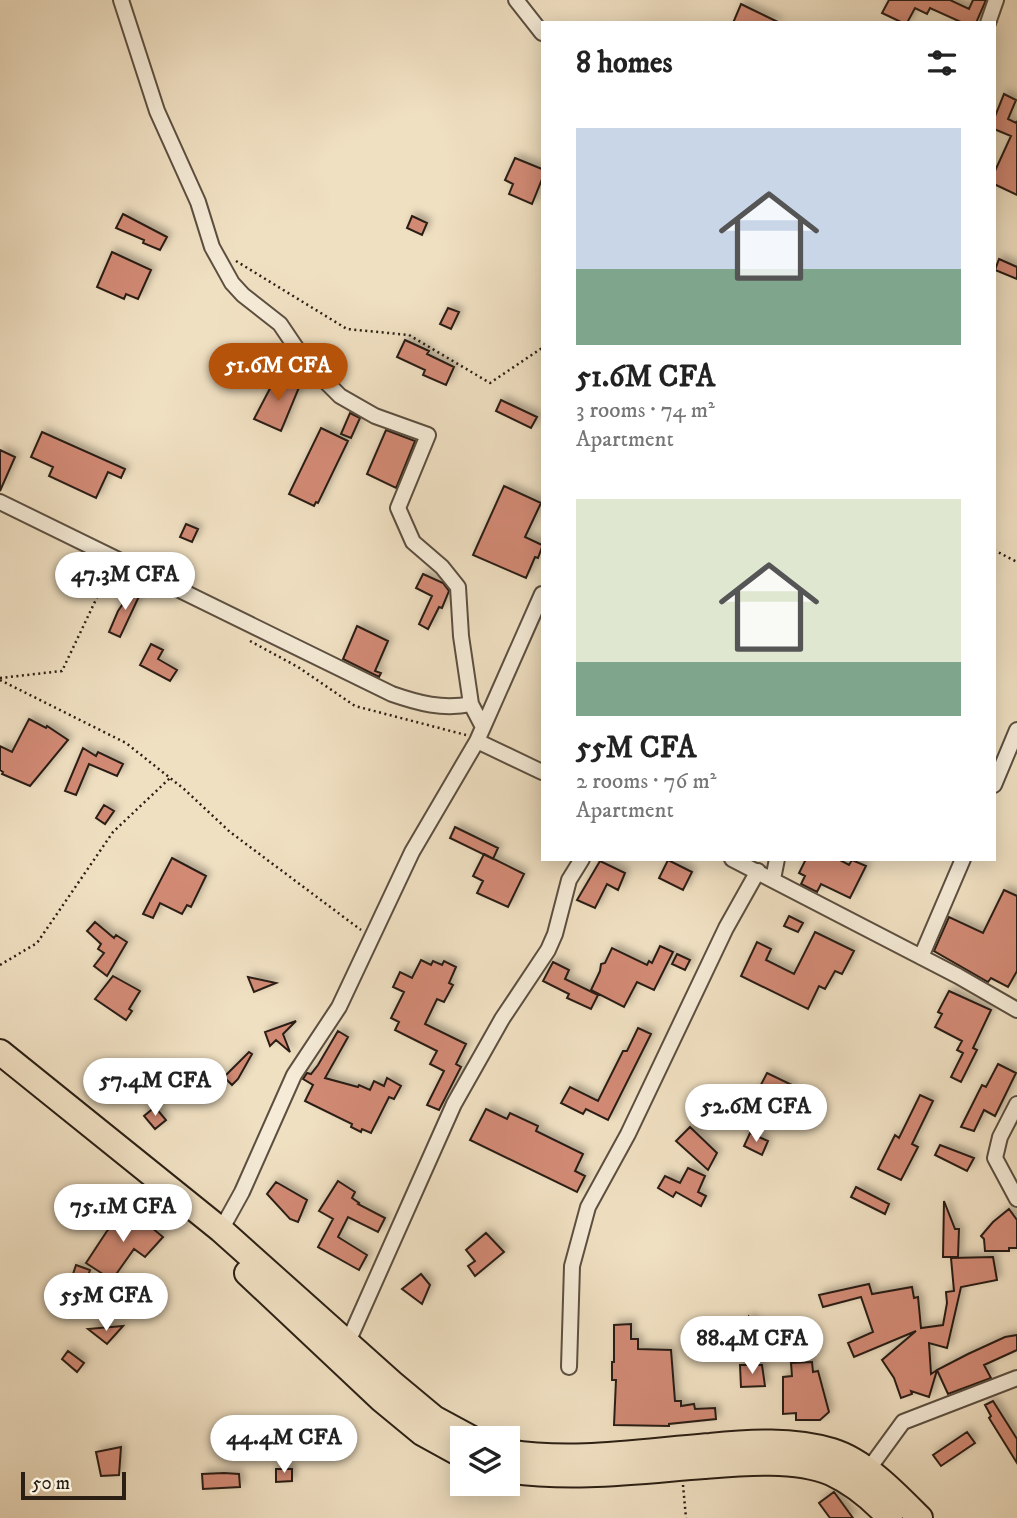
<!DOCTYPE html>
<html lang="en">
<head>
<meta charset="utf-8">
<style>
	:root { --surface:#fff; --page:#f6f6f6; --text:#222; --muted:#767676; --accent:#b45309 }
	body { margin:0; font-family:"IM FELL DW Pica",serif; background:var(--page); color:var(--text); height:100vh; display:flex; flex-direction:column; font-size:26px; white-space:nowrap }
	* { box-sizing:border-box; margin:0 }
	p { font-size:23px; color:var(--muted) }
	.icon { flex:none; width:38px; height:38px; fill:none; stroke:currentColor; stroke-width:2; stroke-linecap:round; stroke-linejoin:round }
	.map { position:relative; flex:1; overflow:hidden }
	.details { position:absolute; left:541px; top:21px; width:455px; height:840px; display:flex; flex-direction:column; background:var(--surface); border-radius:0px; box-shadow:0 4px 18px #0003 }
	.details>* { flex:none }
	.tools { position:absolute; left:450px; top:1426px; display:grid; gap:14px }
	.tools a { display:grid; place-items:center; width:70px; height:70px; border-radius:0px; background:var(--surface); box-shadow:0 4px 18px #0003; font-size:35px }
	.scale { position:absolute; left:21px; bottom:18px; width:105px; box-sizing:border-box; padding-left:7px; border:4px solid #2b1f14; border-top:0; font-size:19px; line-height:24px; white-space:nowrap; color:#2b1f14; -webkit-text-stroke:5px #f5ebd7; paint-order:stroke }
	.price { position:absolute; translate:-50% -60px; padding:0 16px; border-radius:24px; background:#fff; color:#222; font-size:23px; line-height:46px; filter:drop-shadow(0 2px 4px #0008) }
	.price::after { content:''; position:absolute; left:50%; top:42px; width:21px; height:16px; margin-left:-10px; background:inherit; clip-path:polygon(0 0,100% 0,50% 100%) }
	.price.on { background:var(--accent); color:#fff }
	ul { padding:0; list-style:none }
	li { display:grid; align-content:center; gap:14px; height:371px; padding:0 35px }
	li span { display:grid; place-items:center; height:217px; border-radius:0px; color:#555 }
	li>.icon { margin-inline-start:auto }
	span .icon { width:126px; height:126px; fill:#fffc; stroke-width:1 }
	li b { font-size:30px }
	h2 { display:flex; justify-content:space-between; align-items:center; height:84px; padding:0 35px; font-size:30px }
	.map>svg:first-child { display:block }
	.building { fill:#d28a75; stroke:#2b1f14; stroke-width:2; filter:url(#shadow) }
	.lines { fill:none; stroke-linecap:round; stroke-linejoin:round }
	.street-casing { stroke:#5c4f40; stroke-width:18 }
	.highway-casing { stroke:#2b1f14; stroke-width:28 }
	.path { stroke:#2b1f14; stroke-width:2.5; stroke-dasharray:2 3.5; stroke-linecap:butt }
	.street { stroke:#f5ebd7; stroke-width:14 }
	.highway { stroke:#f0e0c2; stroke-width:24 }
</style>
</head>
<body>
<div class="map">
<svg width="1017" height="1518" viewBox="0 0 1017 1518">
	<defs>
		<filter id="shadow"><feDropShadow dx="4" dy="-4" stdDeviation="3.5" flood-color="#0004"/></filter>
	</defs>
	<rect width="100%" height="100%" fill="#f0e0c2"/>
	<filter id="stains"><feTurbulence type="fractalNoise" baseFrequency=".00286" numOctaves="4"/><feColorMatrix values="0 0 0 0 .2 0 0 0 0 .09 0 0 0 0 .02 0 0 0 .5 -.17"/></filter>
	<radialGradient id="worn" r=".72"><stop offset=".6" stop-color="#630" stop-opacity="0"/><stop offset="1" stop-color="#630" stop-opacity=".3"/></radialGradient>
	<!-- building -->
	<path class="building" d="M889 0H950L969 9 973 0H986L976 23H963L930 8 927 14 915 8 907 23H903L882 13Z
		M741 4 747 7 780 23H733Z
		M1004 94 1016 100 1008 119 1016 123 1017 121V195L994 184V173L1011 136 994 129V119Z
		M515 158 542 169V179L532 204 509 194 513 184 505 180Z
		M123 214 167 237 160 250 143 243 144 240 116 228Z
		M412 216 427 223 422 235 407 228Z
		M112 252 151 270 138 299 126 294 124 299 97 287Z
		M999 259 1017 267V279L995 270Z
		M448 308 459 312 451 329 440 324Z
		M405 340 429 351 427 354 454 367 446 385 423 375 425 370 397 357Z
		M277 375 300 385 281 431 254 419Z
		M501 400 537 417 531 428 496 411Z
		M350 413 360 418 351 438 341 434Z
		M321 428 348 441 318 503 316 502 314 506 289 494Z
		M386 430 415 441 396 488 367 474Z
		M42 432 125 469 121 478 108 472 96 498 49 476 53 467 31 457Z
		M0 450 15 457 0 491Z
		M504 486 541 503 525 537 542 545V547L538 558 535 557 526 578 473 555Z
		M186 524 198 529 192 542 180 537Z
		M423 574 443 583 449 591 442 608 439 607 428 629 419 624 432 596 416 588Z
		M135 586 142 590 120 637 109 632 118 611Z
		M357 626 388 641 375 671 381 673 379 677 343 659Z
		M151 644 163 650 158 659 177 670 170 681 140 665Z
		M29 719 46 728 47 726 68 740 30 786 2 774 3 772 0 770V746L12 752Z
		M83 748 96 756 98 752 123 764 117 776 89 764 76 795 65 791Z
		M104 805 114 811 105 824 96 818Z
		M455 827 498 848 493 859 450 838Z
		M484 854 524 874 508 907 477 893 483 881 473 876Z
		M172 858 206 876 191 907 187 905 182 914 160 903 153 918 143 914Z
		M806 859H838L849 865 852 860 866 866 850 898 821 884 817 892 801 884 805 876 799 873Z
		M668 860 692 872 683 890 659 878Z
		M600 861 625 873 618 890 607 884 595 908 577 900Z
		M1004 890 1017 896V971L1008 987 991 978 988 982 934 951 949 917 983 933Z
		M789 916 803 923 798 932 784 926Z
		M95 922 114 938 116 935 127 942 107 976 94 966 104 953 98 949 101 944 87 931Z
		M815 932 854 951 842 974 835 971 825 989 819 986 808 1009 741 976 757 942 771 949 766 960 794 974Z
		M660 946 673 952 654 990 637 982 624 1007 591 990 600 971 601 964 605 963 612 948 647 965 649 961 652 963Z
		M677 954 690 960 685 970 672 964Z
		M421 960 431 965 433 961 442 965 444 961 456 967 449 983 453 985 444 1002 437 999 425 1024 466 1044 456 1064 461 1067 439 1110 427 1105 444 1071 430 1064 437 1051 395 1030 399 1022 391 1018 404 992 393 987 400 972 412 978Z
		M553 962 569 970 565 979 598 995 591 1009 567 998 569 994 543 981Z
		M113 976 140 991 129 1009 132 1011 126 1020 95 999Z
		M248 977 276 983 254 992Z
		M949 991 991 1010 973 1048 977 1050 961 1082 951 1077 963 1053 957 1050 962 1041 935 1027 942 1014 938 1012Z
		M296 1021 283 1034 290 1052 276 1040 270 1046 265 1032Z
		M638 1028 651 1034 608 1120 586 1109 583 1114 561 1103 570 1087 598 1101 623 1051H627Z
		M338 1031 348 1037 325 1078 358 1087 359 1085 370 1090 374 1081 384 1086 387 1078 401 1086 394 1099 389 1097 371 1133 362 1129 361 1132 351 1127 352 1124 305 1101 313 1085 303 1079 307 1073 311 1074 318 1065Z
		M249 1052 252 1054 238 1079 232 1085 224 1077Z
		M998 1064 1016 1073 995 1116 984 1110 974 1131 961 1127 982 1085 986 1087Z
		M767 1073 792 1085 776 1099 767 1098 761 1111 750 1106Z
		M920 1095 933 1101 912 1144 918 1147 901 1180 878 1169 895 1135 899 1138Z
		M155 1107 166 1120 155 1129 144 1116Z
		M486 1109 507 1119 510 1113 538 1126 536 1131 583 1154 575 1171 585 1176 577 1192 470 1140Z
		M690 1127 717 1153 708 1170 676 1141Z
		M750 1133 768 1141 762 1155 744 1146Z
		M940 1145 974 1158 967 1171 935 1155Z
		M688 1168 705 1176 698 1192 706 1196 701 1206 676 1192 673 1197 658 1188 665 1176 680 1183Z
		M338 1181 355 1192 352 1198 359 1203 358 1204 385 1218 378 1232 348 1217 338 1237 367 1255 359 1270 318 1247 333 1219 319 1211Z
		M276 1182 307 1200 298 1222 290 1219 267 1194Z
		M856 1187 889 1204 885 1214 851 1197Z
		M944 1201 955 1229H959L958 1257H943Z
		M128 1208 163 1237 145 1257 134 1249 112 1280 86 1263 107 1231Z
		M1009 1209 1017 1220V1248H1009V1251H985L984 1239 981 1236 993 1222Z
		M486 1233 504 1252 475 1276 468 1266 475 1261 466 1250Z
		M993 1257 997 1280 961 1287 947 1348 929 1343 931 1374 937 1370 929 1397 911 1391 912 1394 901 1398 894 1378 882 1360 916 1331 854 1357 848 1343 873 1332 861 1297 823 1307 819 1295 869 1284 872 1294 912 1287 914 1298 918 1297 921 1328 943 1325 947 1303 946 1292 954 1291 951 1258Z
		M76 1265 90 1270 86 1281 72 1277Z
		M421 1274 430 1285 422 1304 402 1289Z
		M749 1317 766 1337 749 1342 747 1334Z
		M631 1324V1339H638V1349L671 1350 675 1401H681V1406L694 1404 695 1409 715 1408 716 1419 669 1424V1426L614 1425 616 1380H612V1362H614V1325Z
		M123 1326 107 1344 88 1329Z
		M1017 1335V1350L984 1365 991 1378 948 1394 937 1370 968 1354 1005 1337Z
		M68 1351 84 1363 77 1372 62 1359Z
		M812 1362 813 1372 818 1371 829 1412 820 1420H796V1413L783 1414V1377L792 1376 791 1363Z
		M740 1365H762L765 1386 741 1387Z
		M993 1401 1017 1439V1463L989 1418 991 1416 985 1405Z
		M967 1432 975 1443 941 1466 933 1455Z
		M121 1447 119 1475 101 1476 96 1452Z
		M276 1469H292V1481L276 1482Z
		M224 1473 239 1474 240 1487 203 1489 202 1474Z
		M834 1492 853 1518H830L819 1503Z"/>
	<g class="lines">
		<!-- street casing -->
		<g class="street-casing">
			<path id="street" d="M121 0 157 111 198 202 212 247 232 283 243 295 280 324 305 361 340 396 375 416 428 435 398 508 413 542 442 567 458 587 461 636 471 704 483 727
				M516 0 542 33
				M988 23 996 0
				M0 502 392 694C418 703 443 710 471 704
				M477 741 542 772
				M994 785 1017 730
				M732 859 958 976 1017 1010
				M773 879 777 859
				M921 957 963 859
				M1017 1104 1000 1137 995 1158 1017 1199
				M221 1230 242 1192 294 1075 339 1007 412 852 477 741 542 594
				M348 1342 454 1104 502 1019 548 950 555 934 569 880 582 859
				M569 1367 572 1266 588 1207 628 1134 726 928 758 871
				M868 1470 903 1422 1017 1378"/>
		</g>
		<!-- highway casing -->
		<g class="highway-casing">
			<path id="highway" d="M0 1052 221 1230 392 1383 434 1418 471 1438
				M247 1273 382 1400 422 1433 462 1455
				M508 1452C574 1463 643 1451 710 1446 749 1442 793 1439 832 1451 865 1461 896 1494 920 1518
				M508 1470C572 1480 639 1471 704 1466 741 1463 796 1458 831 1473 853 1483 873 1500 890 1518"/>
		</g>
		<!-- path -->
		<path class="path" d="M236 261 347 329 409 335 490 383 542 348
			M994 550 1017 562
			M250 641 298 667 355 706 466 735
			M0 678 62 671 110 570
			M0 680 126 743 184 789 230 832 361 930
			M0 965 37 943 113 832 170 778
			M683 1485 686 1518"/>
		<!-- street -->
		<use href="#street" class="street"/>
		<!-- highway -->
		<use href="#highway" class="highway"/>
	</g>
	<rect width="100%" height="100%" filter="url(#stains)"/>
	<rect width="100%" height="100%" fill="url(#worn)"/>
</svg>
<div class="tools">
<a><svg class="icon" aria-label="layers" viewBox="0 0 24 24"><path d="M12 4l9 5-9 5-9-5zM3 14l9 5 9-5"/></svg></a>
</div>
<div class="scale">50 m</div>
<b class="price on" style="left:278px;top:403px">51.6M CFA</b>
<b class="price" style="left:125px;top:612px">47.3M CFA</b>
<b class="price" style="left:155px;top:1118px">57.4M CFA</b>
<b class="price" style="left:756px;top:1144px">52.6M CFA</b>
<b class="price" style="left:123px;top:1244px">75.1M CFA</b>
<b class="price" style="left:106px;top:1333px">55M CFA</b>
<b class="price" style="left:752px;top:1376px">88.4M CFA</b>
<b class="price" style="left:284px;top:1475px">44.4M CFA</b>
<section class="details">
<h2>8 homes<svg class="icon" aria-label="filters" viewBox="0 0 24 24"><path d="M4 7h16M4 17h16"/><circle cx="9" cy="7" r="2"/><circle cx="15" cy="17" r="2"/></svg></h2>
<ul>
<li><span style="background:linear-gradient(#c9d6e8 65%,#7fa58c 0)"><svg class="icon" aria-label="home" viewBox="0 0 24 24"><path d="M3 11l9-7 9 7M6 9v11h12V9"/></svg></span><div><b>51.6M CFA</b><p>3 rooms · 74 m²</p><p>Apartment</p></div></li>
<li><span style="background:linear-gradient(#dfe7d0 75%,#7fa58c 0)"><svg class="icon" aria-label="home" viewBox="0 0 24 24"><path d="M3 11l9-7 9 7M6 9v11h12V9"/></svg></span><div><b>55M CFA</b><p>2 rooms · 76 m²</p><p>Apartment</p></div></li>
</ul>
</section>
</div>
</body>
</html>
